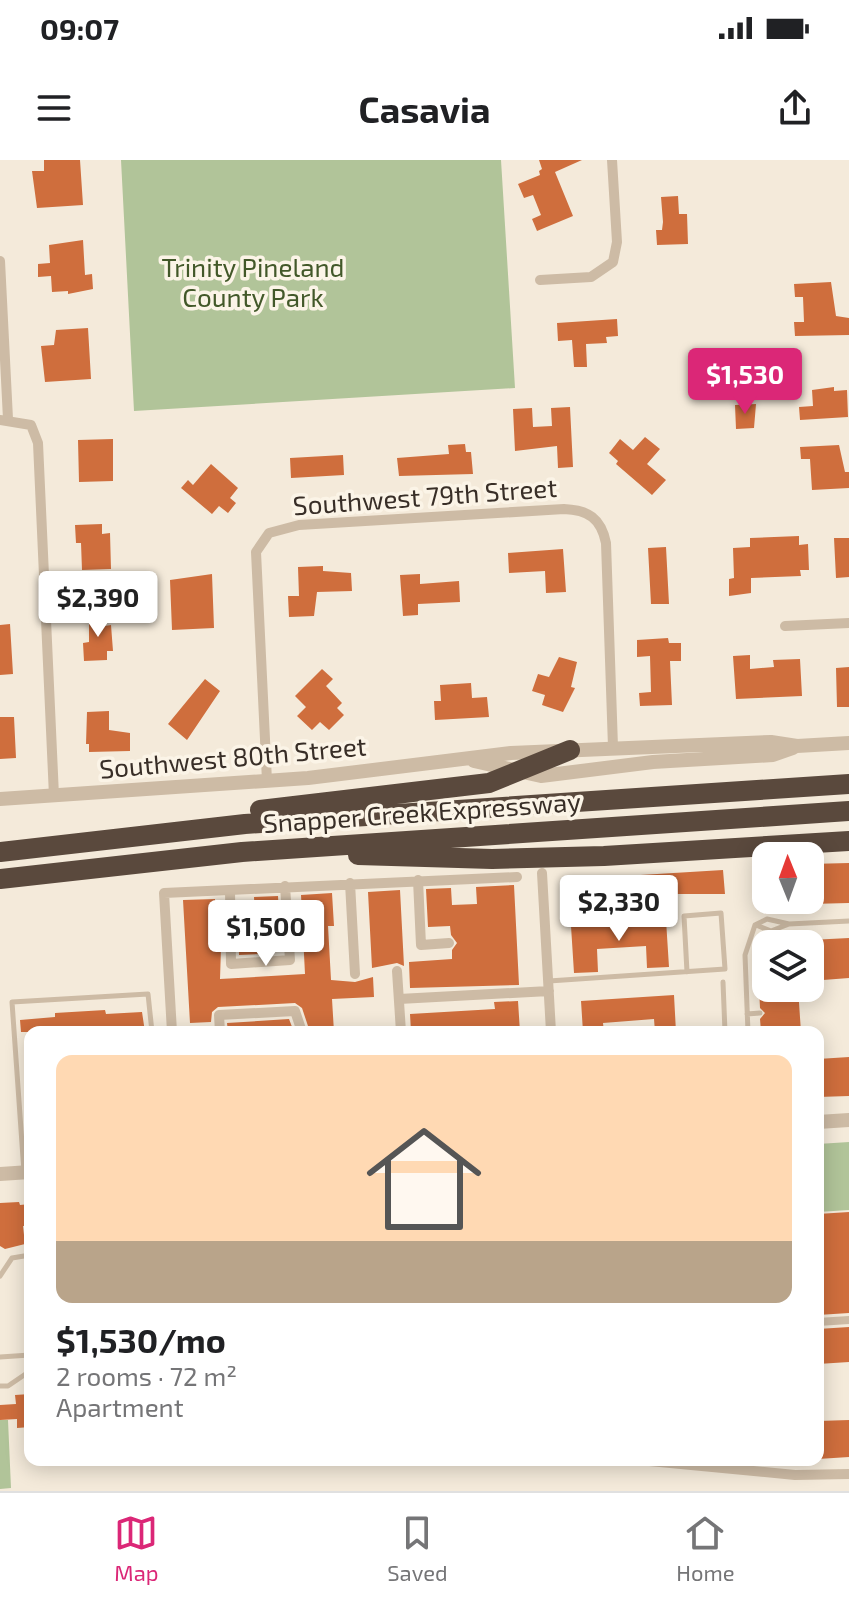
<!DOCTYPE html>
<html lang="en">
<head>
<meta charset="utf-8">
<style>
	:root { --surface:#fff; --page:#f6f6f6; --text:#202124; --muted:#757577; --line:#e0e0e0; --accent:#db2777 }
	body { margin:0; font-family:"Exo 2",sans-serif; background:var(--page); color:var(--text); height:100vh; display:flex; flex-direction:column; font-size:30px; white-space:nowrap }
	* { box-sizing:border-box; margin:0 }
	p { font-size:26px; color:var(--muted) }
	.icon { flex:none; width:44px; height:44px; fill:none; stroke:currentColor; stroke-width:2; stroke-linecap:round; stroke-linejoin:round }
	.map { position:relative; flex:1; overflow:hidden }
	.sheet { position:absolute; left:24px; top:866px; width:800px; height:440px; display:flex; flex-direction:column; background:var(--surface); border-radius:16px; box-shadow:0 4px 20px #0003 }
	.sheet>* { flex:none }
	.needle { width:52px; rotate:359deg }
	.tools { position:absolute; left:752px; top:682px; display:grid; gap:16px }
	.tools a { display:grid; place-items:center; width:72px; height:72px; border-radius:16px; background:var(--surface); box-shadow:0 4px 20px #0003; font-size:40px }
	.price { position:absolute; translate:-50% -68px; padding:0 18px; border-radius:8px; background:#fff; color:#222; font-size:26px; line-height:52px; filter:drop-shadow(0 2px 4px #0008) }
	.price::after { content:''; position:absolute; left:50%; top:48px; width:24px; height:18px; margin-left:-12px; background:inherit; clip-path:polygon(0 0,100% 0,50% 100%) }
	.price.active { background:var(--accent); color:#fff }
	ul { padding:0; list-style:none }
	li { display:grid; align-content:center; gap:16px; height:424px; padding:0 32px }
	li+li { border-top:2px solid var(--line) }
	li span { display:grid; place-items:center; height:248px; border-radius:16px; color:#555 }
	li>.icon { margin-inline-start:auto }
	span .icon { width:144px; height:144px; fill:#fffc; stroke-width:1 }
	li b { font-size:34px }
	.status { display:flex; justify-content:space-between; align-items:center; height:56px; padding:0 40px; background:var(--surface); direction:ltr }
	.status svg { height:22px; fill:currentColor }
	header { display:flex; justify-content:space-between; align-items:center; height:104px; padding:0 32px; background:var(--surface); font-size:36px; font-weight:700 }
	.tabs { display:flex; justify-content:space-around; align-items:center; height:112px; border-top:2px solid var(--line); background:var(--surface); font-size:22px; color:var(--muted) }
	.tabs a { display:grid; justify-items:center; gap:4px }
	.tabs .active { color:var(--accent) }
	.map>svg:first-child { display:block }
	.green { fill:#b1c499 }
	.building { fill:#cf6e3d }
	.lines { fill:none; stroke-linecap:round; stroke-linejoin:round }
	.service { stroke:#cdbba5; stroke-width:5 }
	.pedestrian { stroke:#cdbba5; stroke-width:8 }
	.minor { stroke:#cdbba5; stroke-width:10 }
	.tertiary { stroke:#cdbba5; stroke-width:14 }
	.motorway { stroke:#5a493d; stroke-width:20 }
	.labels { text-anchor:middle; stroke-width:7; stroke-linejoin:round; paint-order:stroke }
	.park-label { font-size:26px; fill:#425829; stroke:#fbf4e7 }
	.street-label { font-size:26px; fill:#382e27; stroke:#fbf4e7 }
</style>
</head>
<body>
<div class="status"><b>09:07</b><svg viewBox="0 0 49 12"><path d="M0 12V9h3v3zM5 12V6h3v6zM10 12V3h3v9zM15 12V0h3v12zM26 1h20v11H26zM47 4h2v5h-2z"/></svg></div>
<header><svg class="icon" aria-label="menu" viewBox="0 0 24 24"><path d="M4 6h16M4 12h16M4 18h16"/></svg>Casavia<svg class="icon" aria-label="share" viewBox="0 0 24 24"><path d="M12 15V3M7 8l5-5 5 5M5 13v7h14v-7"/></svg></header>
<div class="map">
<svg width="849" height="1331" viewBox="0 0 849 1331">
	<rect width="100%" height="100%" fill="#f4eada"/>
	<!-- green -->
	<path class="green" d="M121 0H501L515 228 134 251Z
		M849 982V1050L818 1052V984Z
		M0 1260H8L11 1328 0 1329Z"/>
	<!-- building -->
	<path class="building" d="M44 0H80L83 45 37 48 32 11H44Z
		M539 0H582L555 12 573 56 537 71 532 59 541 55 533 35 524 38 518 24 540 15 539 11 542 9Z
		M678 36 679 54H687L688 84 657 85 656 70H662L663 62 661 37Z
		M83 80 85 115 92 114 93 129 68 134V131L52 132 51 116 38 117V104L50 103 49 85Z
		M831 122 836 156 849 158V175L795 176 794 162H804L803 137H795L794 124Z
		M617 159 618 176 606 177 607 183 586 184 587 207H574L572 180 558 181 557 163Z
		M88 168 91 219 45 222 41 186 54 185 56 170Z
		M834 227V231L847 230 848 257 800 260 799 247 813 246 812 230Z
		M756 244 754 268 736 269 735 245Z
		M570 247 573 307 558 308 557 286 515 291 513 249 532 248 533 267 552 266 551 248Z
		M645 277 660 289 647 304 666 320 652 335 616 304 618 301 609 293 620 279 633 290Z
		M113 279V321L79 322 78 280Z
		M465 284 466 292H471L473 314 399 316 397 298 449 294 448 285Z
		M839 285 845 312H849V328L812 330 810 299H801L800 287Z
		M343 295 344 315 291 318 290 298Z
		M211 304 238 328 230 338 236 343 228 353 219 346 212 354 181 328 188 320 193 325Z
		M102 364V374L110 373 111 409 82 410 81 383H76L75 365Z
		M799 376V385L808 384 809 410H800L801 416 751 418V433L729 436V419L734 418 733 388 750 387V378Z
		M834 378H849V417L836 418Z
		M666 387 669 444H651L648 388Z
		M563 389 566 432 546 433 545 411 509 413 508 393Z
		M323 406V411L351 413 352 431 317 432 314 456 289 457 288 436H299L298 407Z
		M212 414 214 468 172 470 170 420Z
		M420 414V424L459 421 460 442 418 444V455L403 456 400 415Z
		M105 453V466L111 465 113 491H107V500L84 501 83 483 89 482V454Z
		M10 464 13 514 0 515V465Z
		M668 478 669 483H681V501H670L672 545 640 546 639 533 651 532 650 496 637 497V480Z
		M750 495V509L774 507 773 500 800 499 802 536 736 539 733 496Z
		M559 497 577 502 571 527 575 528 563 552 542 545 545 535 532 531 538 514 549 517Z
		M849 507V547H837L836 508Z
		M322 509 333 519 326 526 342 543 337 548 344 555 329 570 320 562 312 570 297 556 306 547 295 536Z
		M205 519 220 531 187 580 168 564Z
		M471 523 472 538 487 537 489 557 435 560 434 541H441L440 525Z
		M109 551V570L130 573V591L89 592V584H86L87 552Z
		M0 557H14L16 598 0 599Z
		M764 699H766V754L756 740 755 715Z
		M849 703V743L810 744V704Z
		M723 710 725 734H655L656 739 626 740 624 716Z
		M514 725 519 825 410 828 409 802 452 799V790L457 783 451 775 450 766 428 767 426 729 451 728 452 745 477 744 476 727Z
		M400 730 404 806 397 803 372 808 368 732Z
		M332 733 334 766H328L331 820 355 822 373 817 374 837 332 839 334 872H310L302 848 295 843 218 847 212 852 211 862 190 863 183 740 215 739 216 757H222L220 819 305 814 301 735Z
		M278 736 280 775 261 776 262 794 239 795 238 756 255 755 254 737Z
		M666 760 669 807 647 808 646 786 597 789 598 812 574 813 571 766Z
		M849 778V818L810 821V780Z
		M759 828H798L801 872H761L760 859 765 853 760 848Z
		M674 835 676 872H655L654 859 603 863 604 872H583L581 841Z
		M518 841 520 872H411L410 854 495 849 494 842Z
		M105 850 106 854 142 852 145 872H21L20 860 55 857V853Z
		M289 859 294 872H228L227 863Z
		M849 897V936L818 937V899Z
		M19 1042 20 1045 30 1044V1066H23L25 1084 5 1089 0 1086V1043Z
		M849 1052V1153L818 1155V1054Z
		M849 1167V1202L818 1204V1169Z
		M30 1234V1267L17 1268V1259L0 1260V1245L16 1244 15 1235Z
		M849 1260V1297L818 1299V1261Z"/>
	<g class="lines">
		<!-- service -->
		<path class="service" d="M756 765 771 771 789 764
			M549 821 725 809 721 753 684 756 687 812
			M723 822 725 872
			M747 854 760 853
			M748 872 745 795 755 765 767 759 789 764 849 761
			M24 1012 12 842 148 834 152 872
			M0 1116 12 1098 30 1095
			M0 1197 30 1195
			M0 1226H8L30 1211"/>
		<!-- pedestrian -->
		<path class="pedestrian" d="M818 1162 849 1160"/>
		<!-- minor -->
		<path class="minor" d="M0 101 8 259
			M540 120 591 117 613 102 617 82 612 0
			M0 260 31 265 38 283 54 636
			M785 466 849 463
			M267 621 256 392 269 373 299 365 564 349C588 350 601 358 606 383L613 587
			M542 713 551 872
			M418 720 421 785 449 783
			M350 723 355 814
			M230 730 231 804 290 800 285 726
			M397 811 401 872
			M399 839 549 831
			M172 872 164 733 517 717
			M220 872 219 855 295 851 302 872
			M639 1300 795 1315 849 1314"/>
		<!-- tertiary -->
		<path class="tertiary" d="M474 601 541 616 653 602 773 595 793 588
			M0 639 308 618 511 593 771 582 797 586 849 583
			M818 962 849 960
			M0 1014 30 1012"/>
		<!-- motorway -->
		<path class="motorway" d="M260 650 489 623 570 590
			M0 692 245 664 849 624
			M358 695 492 699 604 696 849 681
			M0 719 242 692 849 651"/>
	</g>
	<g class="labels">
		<!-- park labels -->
		<g class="park-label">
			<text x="253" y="117">Trinity Pineland<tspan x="253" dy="30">County Park</tspan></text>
		</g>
		<!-- street labels -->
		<g class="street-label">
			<text transform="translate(425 337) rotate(-4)" y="9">Southwest 79th Street</text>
			<text transform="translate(233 598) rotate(-5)" y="9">Southwest 80th Street</text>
			<text transform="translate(422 653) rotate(-4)" y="9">Snapper Creek Expressway</text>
		</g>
	</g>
</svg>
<div class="tools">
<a><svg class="needle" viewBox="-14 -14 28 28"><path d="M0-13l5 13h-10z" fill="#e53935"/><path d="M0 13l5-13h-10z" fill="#757577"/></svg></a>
<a><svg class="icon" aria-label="layers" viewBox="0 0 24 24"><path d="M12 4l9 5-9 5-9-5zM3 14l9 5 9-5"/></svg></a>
</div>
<b class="price active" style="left:745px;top:256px">$1,530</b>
<b class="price" style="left:98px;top:479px">$2,390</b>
<b class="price" style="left:619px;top:783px">$2,330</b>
<b class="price" style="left:266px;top:808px">$1,500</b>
<section class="sheet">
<ul>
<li><span style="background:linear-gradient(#ffd9b3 75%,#b9a48a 0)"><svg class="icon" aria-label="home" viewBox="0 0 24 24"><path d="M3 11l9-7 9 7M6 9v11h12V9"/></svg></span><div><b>$1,530/mo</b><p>2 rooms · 72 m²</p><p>Apartment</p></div></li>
</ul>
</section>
</div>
<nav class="tabs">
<a class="active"><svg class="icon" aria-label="map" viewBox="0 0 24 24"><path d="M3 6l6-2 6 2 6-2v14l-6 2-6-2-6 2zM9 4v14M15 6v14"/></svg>Map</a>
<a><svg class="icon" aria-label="saved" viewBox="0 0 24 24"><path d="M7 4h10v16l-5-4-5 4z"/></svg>Saved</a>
<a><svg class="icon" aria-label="home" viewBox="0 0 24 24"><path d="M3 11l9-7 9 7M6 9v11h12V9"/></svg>Home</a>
</nav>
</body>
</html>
